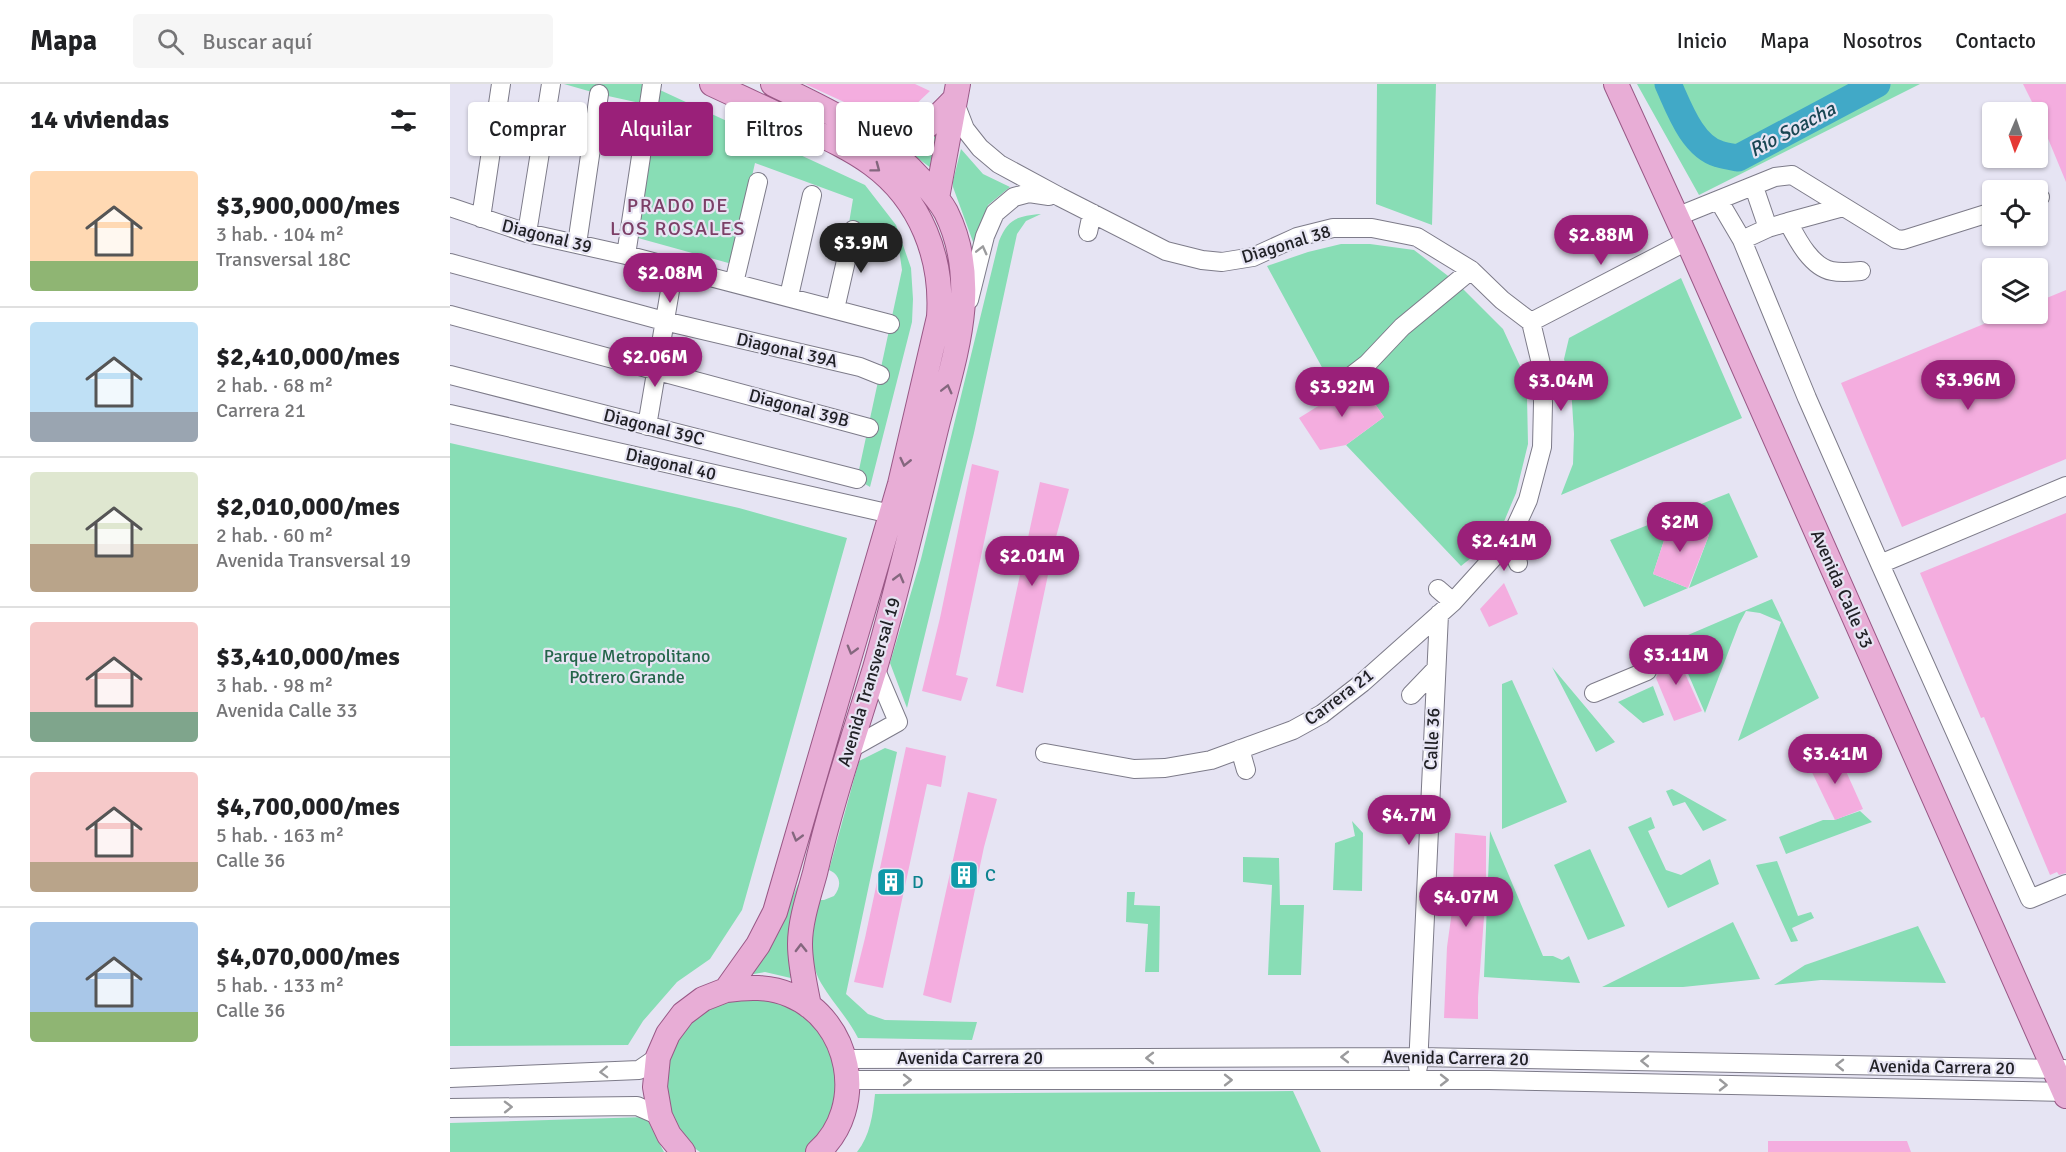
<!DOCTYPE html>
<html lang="es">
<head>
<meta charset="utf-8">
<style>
	:root { --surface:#fff; --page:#f6f6f6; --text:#202124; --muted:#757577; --line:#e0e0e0; --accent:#9a2079 }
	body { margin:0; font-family:Signika,sans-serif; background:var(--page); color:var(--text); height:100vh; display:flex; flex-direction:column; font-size:22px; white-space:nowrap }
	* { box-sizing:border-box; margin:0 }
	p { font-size:20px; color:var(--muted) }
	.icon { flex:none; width:33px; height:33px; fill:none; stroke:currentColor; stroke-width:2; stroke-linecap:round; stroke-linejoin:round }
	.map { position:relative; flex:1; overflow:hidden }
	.details { display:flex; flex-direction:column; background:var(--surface); width:450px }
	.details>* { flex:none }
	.guide { position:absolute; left:18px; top:18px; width:570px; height:54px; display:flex; gap:12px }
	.needle { width:39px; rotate:182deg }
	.buttons { position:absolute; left:1532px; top:18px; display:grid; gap:12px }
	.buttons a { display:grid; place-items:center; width:66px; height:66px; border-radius:6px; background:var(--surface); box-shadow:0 2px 4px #0004; font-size:30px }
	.price { position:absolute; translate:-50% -51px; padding:0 14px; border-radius:21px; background:var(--accent); color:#fff; font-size:20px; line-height:39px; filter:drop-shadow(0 2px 3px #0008) }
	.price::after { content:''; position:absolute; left:50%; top:36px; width:18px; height:14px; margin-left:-9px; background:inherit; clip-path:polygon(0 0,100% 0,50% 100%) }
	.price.on { background:#222; color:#fff }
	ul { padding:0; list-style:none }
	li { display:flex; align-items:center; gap:18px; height:150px; padding:0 30px }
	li+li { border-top:2px solid var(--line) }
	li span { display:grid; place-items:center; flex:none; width:168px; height:120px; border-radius:6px; color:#555 }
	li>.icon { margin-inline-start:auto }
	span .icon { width:72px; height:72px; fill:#fffc; stroke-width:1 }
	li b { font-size:26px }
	h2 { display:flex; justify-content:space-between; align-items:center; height:72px; padding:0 30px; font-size:26px }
	.tag { padding:0 21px; border-radius:6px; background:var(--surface); box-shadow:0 2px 4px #0004; font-size:21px; line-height:54px }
	.tag.on { background:var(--accent); color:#fff }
	header { display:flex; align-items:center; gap:36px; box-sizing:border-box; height:84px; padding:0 30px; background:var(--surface); border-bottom:2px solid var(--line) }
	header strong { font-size:28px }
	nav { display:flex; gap:33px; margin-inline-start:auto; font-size:21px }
	.search { width:420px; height:54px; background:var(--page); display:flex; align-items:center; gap:15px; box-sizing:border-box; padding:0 21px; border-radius:6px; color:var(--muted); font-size:22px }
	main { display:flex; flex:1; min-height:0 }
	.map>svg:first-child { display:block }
	.green { fill:#88ddb5 }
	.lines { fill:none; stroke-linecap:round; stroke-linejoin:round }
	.river { stroke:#41a9c7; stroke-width:27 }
	.building { fill:#f4addf }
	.minor-casing { stroke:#7d7b89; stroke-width:20 }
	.major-casing { stroke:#995886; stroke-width:26 }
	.minor { stroke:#fff; stroke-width:18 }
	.major { stroke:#e8add6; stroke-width:24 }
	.oneway { stroke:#84677e }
	.oneway2 { stroke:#9b9b9d }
	.labels { text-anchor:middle; stroke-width:4.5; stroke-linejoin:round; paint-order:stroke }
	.street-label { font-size:18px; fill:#212126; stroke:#e6e4f3 }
	.park-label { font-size:18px; fill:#24654a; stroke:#e6e4f3 }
	.culture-label { font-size:18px; fill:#0d838f; stroke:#e6e4f3; text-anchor:start }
	.water-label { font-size:20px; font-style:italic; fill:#194653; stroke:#e6e4f3 }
	.neighbourhood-label { font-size:20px; letter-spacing:1.5px; fill:#7c3f67; stroke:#e6e4f3 }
</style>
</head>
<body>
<header>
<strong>Mapa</strong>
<div class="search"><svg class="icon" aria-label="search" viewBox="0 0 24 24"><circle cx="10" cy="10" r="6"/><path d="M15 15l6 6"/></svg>Buscar aquí</div>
<nav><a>Inicio</a><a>Mapa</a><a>Nosotros</a><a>Contacto</a></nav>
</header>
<main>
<section class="details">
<h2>14 viviendas<svg class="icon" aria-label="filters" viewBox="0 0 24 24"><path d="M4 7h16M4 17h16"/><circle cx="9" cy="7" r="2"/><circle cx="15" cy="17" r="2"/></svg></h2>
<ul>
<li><span style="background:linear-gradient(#ffd9b3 75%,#8fb573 0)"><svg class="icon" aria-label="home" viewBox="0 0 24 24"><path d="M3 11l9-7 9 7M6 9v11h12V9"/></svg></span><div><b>$3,900,000/mes</b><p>3 hab. · 104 m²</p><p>Transversal 18C</p></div></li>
<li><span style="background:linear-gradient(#bfe0f5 75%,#9aa5b1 0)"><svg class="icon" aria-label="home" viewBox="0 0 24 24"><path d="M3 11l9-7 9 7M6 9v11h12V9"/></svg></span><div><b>$2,410,000/mes</b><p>2 hab. · 68 m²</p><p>Carrera 21</p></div></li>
<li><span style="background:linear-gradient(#dfe7d0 60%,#b9a48a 0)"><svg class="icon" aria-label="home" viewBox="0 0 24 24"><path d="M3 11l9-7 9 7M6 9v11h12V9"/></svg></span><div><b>$2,010,000/mes</b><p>2 hab. · 60 m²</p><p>Avenida Transversal 19</p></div></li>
<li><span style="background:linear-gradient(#f6c9c9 75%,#7fa58c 0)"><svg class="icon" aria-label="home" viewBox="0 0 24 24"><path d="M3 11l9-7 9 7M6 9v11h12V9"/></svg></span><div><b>$3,410,000/mes</b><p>3 hab. · 98 m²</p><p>Avenida Calle 33</p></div></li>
<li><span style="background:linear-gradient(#f6c9c9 75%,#b9a48a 0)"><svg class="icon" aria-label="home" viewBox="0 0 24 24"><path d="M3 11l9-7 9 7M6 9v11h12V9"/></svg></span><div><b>$4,700,000/mes</b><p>5 hab. · 163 m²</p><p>Calle 36</p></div></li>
<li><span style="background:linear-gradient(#a9c7e8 75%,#8fb573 0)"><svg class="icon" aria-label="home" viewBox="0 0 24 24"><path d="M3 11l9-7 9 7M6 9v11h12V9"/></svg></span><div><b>$4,070,000/mes</b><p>5 hab. · 133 m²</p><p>Calle 36</p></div></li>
</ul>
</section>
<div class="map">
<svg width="1616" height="1068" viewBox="0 0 1616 1068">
	<rect width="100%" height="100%" fill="#e6e4f3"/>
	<!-- green -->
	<path class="green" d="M114 0H197L415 101 446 141 461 184 463 215 462 238 420 403 407 395 452 186 447 151 399 139 403 115 305 79 282 180 188 154 208 23 149 10Z
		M927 0H986L982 141 926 120Z
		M1187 0H1470L1249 111Z
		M491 47 481 84 458 67Z
		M511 65 533 90 560 103 538 121 526 166 503 103V97Z
		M591 130 576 137 567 150 524 349 457 624 440 579 471 475 549 157C558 135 567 132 591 130Z
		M891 160H920L964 166 1006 198 1053 245 1070 282 1077 313 1078 360 1066 409 1053 440 1041 458 1011 482 896 361 934 333 908 295 887 311 817 182 858 168Z
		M1231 194 1292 334 1111 411 1123 380 1124 350 1121 303 1114 275 1119 254Z
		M0 359 289 424 397 454 292 826 260 875 227 898 193 937 178 961 0 962Z
		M1279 409 1308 473 1239 504 1259 451 1222 432 1203 490 1238 504 1194 523 1160 456Z
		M1322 515 1369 614 1288 657 1331 538 1310 529 1296 527 1289 540 1255 629 1224 557Z
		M1102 583 1165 658 1146 668Z
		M1062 596 1117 718 1052 745V600Z
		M1203 602 1214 631 1193 639 1168 618Z
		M435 664 447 668 396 910 418 930 435 936 527 938 522 956 408 954C398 934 382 918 371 899 356 873 364 843 369 816H374L384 812C392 802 391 791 379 786L409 677Z
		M1222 705 1277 736 1253 747 1235 718 1223 722 1216 707Z
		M1410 727 1422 738 1336 770 1329 753 1373 736H1384Z
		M1201 733 1205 744 1198 747 1216 786 1231 791 1260 775 1269 800 1218 824 1178 743Z
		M902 737 913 749 912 807 883 806 885 759 905 752Z
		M1040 747 1093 872H1103L1112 876 1119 872 1130 899 1034 893Z
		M1140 765 1175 842 1138 856 1104 781Z
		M793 773 829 774 830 821H854L851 891H818L822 801 793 798Z
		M1327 777 1348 832 1361 828 1364 834 1342 844 1348 857 1341 858 1306 781Z
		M349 798 340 848 345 895 315 888 298 891 327 849Z
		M677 808H685L684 821 710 822 709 888H695L698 840 676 838Z
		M1283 838 1310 895 1233 903H1152Z
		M1468 842 1496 899 1371 896 1324 901 1355 881Z
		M309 912 349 925 381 961 389 1009 370 1053 355 1068H250L240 1061 227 1044 218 1025 215 983 233 944 267 919Z
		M843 1007 871 1068H407C420 1052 423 1030 425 1010Z
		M196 1033 214 1068H0V1039Z"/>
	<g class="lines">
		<!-- river -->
		<path class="river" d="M1218 0C1229 24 1242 62 1269 70 1275 72 1282 73 1288 74L1427 0"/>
	</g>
	<!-- building -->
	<path class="building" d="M355 0H465L480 7 444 41Z
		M1573 0H1616V98L1587 28Z
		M1616 206V375L1452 443 1391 299 1558 230H1587V218Z
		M911 299 934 333 896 361 870 366 849 334 897 304H902Z
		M522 380 549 387 506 591 518 594 511 617 472 607 490 534Z
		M590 398 619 405 606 453 573 609 546 602Z
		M1616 429V789L1609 791 1607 788 1600 791 1534 633 1531 634 1470 489Z
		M1222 432 1259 451 1238 504 1203 490Z
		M1054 499 1068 530 1039 543 1030 525Z
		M1223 563 1252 627 1224 637 1206 594 1208 589V583L1204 578 1199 576Z
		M456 663 496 672 491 703 477 700 433 904 404 898 415 854Z
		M1386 665 1413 725 1385 736 1357 678Z
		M518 708 547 715 534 763 501 919 473 911Z
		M1005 749 1036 752V807L1028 913V935L994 934 997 863 1002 827Z
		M1318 1057H1457L1461 1068H1318Z"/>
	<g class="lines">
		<!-- minor casing -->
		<g class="minor-casing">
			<path id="minor" d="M505 19 515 45 530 64 549 80 610 113 716 167 752 176 772 178 803 173 847 153 883 144H922L967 153 1021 186 1052 216 1081 238
				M1304 103 1318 144
				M1587 114 1590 113
				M1269 117 1292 156 1357 314 1430 480 1580 815 1616 800
				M0 123 77 149 176 171 440 240
				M1226 133 1325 93 1342 91 1446 155 1453 156 1542 128
				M31 134 51 0
				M1338 138 1393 123
				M638 148 642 129
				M77 149 101 0
				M1292 156 1318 144 1338 138C1347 155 1361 183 1382 187 1391 189 1401 188 1411 187
				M127 160 149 10
				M176 171 202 0
				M0 179 214 237 410 283 430 291
				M284 199 308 98
				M339 212 362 111
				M519 216 535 152 545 129 564 113 579 109 599 112
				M385 225 403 146
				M0 231 419 344
				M1081 238 1237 157
				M0 291 407 395
				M900 293 917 280 952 243 1021 186
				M0 330 441 430
				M197 342 224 183
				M1060 455 1068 479
				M1430 480 1616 402
				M988 505 1003 518
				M1144 609 1197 587
				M961 611 985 586
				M790 665 796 686
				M398 666 448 638 425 584
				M595 669 684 685 715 684 761 676 843 646 872 630 912 599 1003 518 1060 455 1078 416 1092 363 1093 319 1092 284 1081 238
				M395 975 968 973 1614 985
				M968 983 989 530
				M0 994 189 986 208 973
				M398 996H1039L1616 1008
				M0 1024 187 1022 210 1032"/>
		</g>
		<!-- major casing -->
		<g class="major-casing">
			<path id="major" d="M323 0C380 28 431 50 474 99 482 108 490 117 496 128 531 199 505 271 487 341 467 422 448 504 425 584 404 652 381 719 365 789 359 811 350 837 350 860 350 881 355 901 359 922
				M1166 0 1244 171 1616 1012
				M437 63C468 53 482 39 504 16
				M487 114 508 0
				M276 906C298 903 319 902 340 911 401 936 418 1023 368 1068
				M233 1068 219 1051 210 1032 205 1003 208 973 218 950 233 930 253 915 276 906 308 861 325 828 450 400 489 233C493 174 471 116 422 80 399 63 371 51 345 39 318 26 290 13 262 0"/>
		</g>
		<!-- minor -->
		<use href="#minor" class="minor"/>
		<!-- major -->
		<use href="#major" class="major"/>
	</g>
	<!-- one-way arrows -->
	<defs><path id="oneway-chevron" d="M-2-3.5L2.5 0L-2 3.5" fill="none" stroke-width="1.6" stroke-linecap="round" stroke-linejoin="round" transform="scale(1.5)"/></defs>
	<g class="oneway">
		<use href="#oneway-chevron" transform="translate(426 84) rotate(37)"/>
		<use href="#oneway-chevron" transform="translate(497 305) rotate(-76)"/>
		<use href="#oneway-chevron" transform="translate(455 378) rotate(103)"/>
		<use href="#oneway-chevron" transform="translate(449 494) rotate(-75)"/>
		<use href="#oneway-chevron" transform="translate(402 566) rotate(106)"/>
		<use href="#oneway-chevron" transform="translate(347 753) rotate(106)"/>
		<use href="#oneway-chevron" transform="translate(351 864) rotate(-91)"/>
	</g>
	<g class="oneway2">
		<use href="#oneway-chevron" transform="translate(532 166) rotate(-76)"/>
		<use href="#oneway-chevron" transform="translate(895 973) rotate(180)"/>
		<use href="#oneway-chevron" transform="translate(700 974) rotate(180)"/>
		<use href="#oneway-chevron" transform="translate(1195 977) rotate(-179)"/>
		<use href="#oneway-chevron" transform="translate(1390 981) rotate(-179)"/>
		<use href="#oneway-chevron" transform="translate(154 988) rotate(178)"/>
		<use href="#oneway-chevron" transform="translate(457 996)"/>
		<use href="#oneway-chevron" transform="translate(778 996)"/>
		<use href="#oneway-chevron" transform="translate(994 996)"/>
		<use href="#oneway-chevron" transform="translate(1273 1001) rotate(1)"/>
		<use href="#oneway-chevron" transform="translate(58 1023) rotate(-1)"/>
	</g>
	<!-- icons -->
	<defs>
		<g id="building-square" transform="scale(1.5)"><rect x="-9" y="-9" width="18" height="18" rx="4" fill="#0f9aa8" stroke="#e6e4f3"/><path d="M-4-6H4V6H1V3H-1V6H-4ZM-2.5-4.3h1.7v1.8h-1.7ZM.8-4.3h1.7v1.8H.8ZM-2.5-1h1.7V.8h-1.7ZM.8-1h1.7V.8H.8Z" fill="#fff"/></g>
	</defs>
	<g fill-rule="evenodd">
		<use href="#building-square" x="514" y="791"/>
		<use href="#building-square" x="441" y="798"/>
	</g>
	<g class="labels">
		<!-- street labels -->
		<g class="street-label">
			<text transform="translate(97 152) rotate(14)" y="6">Diagonal 39</text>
			<text transform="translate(836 160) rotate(-17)" y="6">Diagonal 38</text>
			<text transform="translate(337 266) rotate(13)" y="6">Diagonal 39A</text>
			<text transform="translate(349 324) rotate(15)" y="6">Diagonal 39B</text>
			<text transform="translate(204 343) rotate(14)" y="6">Diagonal 39C</text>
			<text transform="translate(221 380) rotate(13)" y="6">Diagonal 40</text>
			<text transform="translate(1392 505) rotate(66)" y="6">Avenida Calle 33</text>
			<text transform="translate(419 598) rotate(-73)" y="6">Avenida Transversal 19</text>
			<text transform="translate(889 613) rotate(-37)" y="6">Carrera 21</text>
			<text transform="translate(982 655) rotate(-87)" y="6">Calle 36</text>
			<text x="520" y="980">Avenida Carrera 20</text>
			<text transform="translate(1006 974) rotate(1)" y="6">Avenida Carrera 20</text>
			<text transform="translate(1492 983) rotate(1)" y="6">Avenida Carrera 20</text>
		</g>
		<!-- park labels -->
		<g class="park-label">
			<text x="177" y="578">Parque Metropolitano<tspan x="177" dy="21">Potrero Grande</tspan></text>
		</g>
		<!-- culture labels -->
		<g class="culture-label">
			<text x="535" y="797">C</text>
			<text x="462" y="804">D</text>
		</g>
		<!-- water labels -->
		<g class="water-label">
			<text transform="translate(1342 45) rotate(-28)" y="7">Río Soacha</text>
		</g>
		<!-- neighbourhood labels -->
		<g class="neighbourhood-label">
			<text x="228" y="128">PRADO DE<tspan x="228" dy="23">LOS ROSALES</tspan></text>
		</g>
	</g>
</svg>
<div class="buttons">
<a><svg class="needle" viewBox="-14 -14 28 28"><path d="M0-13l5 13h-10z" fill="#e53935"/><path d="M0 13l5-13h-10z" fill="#757577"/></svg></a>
<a><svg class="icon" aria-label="locate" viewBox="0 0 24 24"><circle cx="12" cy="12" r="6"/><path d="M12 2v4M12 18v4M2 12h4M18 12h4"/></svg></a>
<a><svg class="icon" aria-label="layers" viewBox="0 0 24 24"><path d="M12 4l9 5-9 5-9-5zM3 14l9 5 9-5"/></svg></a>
</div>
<b class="price" style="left:1151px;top:182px">$2.88M</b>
<b class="price on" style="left:411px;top:190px">$3.9M</b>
<b class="price" style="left:220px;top:220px">$2.08M</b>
<b class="price" style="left:205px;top:304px">$2.06M</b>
<b class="price" style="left:1518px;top:327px">$3.96M</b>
<b class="price" style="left:1111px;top:328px">$3.04M</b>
<b class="price" style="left:892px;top:334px">$3.92M</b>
<b class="price" style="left:1230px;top:469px">$2M</b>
<b class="price" style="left:1054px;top:488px">$2.41M</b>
<b class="price" style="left:582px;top:503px">$2.01M</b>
<b class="price" style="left:1226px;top:602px">$3.11M</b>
<b class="price" style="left:1385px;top:701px">$3.41M</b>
<b class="price" style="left:959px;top:762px">$4.7M</b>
<b class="price" style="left:1016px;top:844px">$4.07M</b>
<div class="guide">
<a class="tag">Comprar</a>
<a class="tag on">Alquilar</a>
<a class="tag">Filtros</a>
<a class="tag">Nuevo</a>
</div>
</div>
</main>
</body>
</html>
